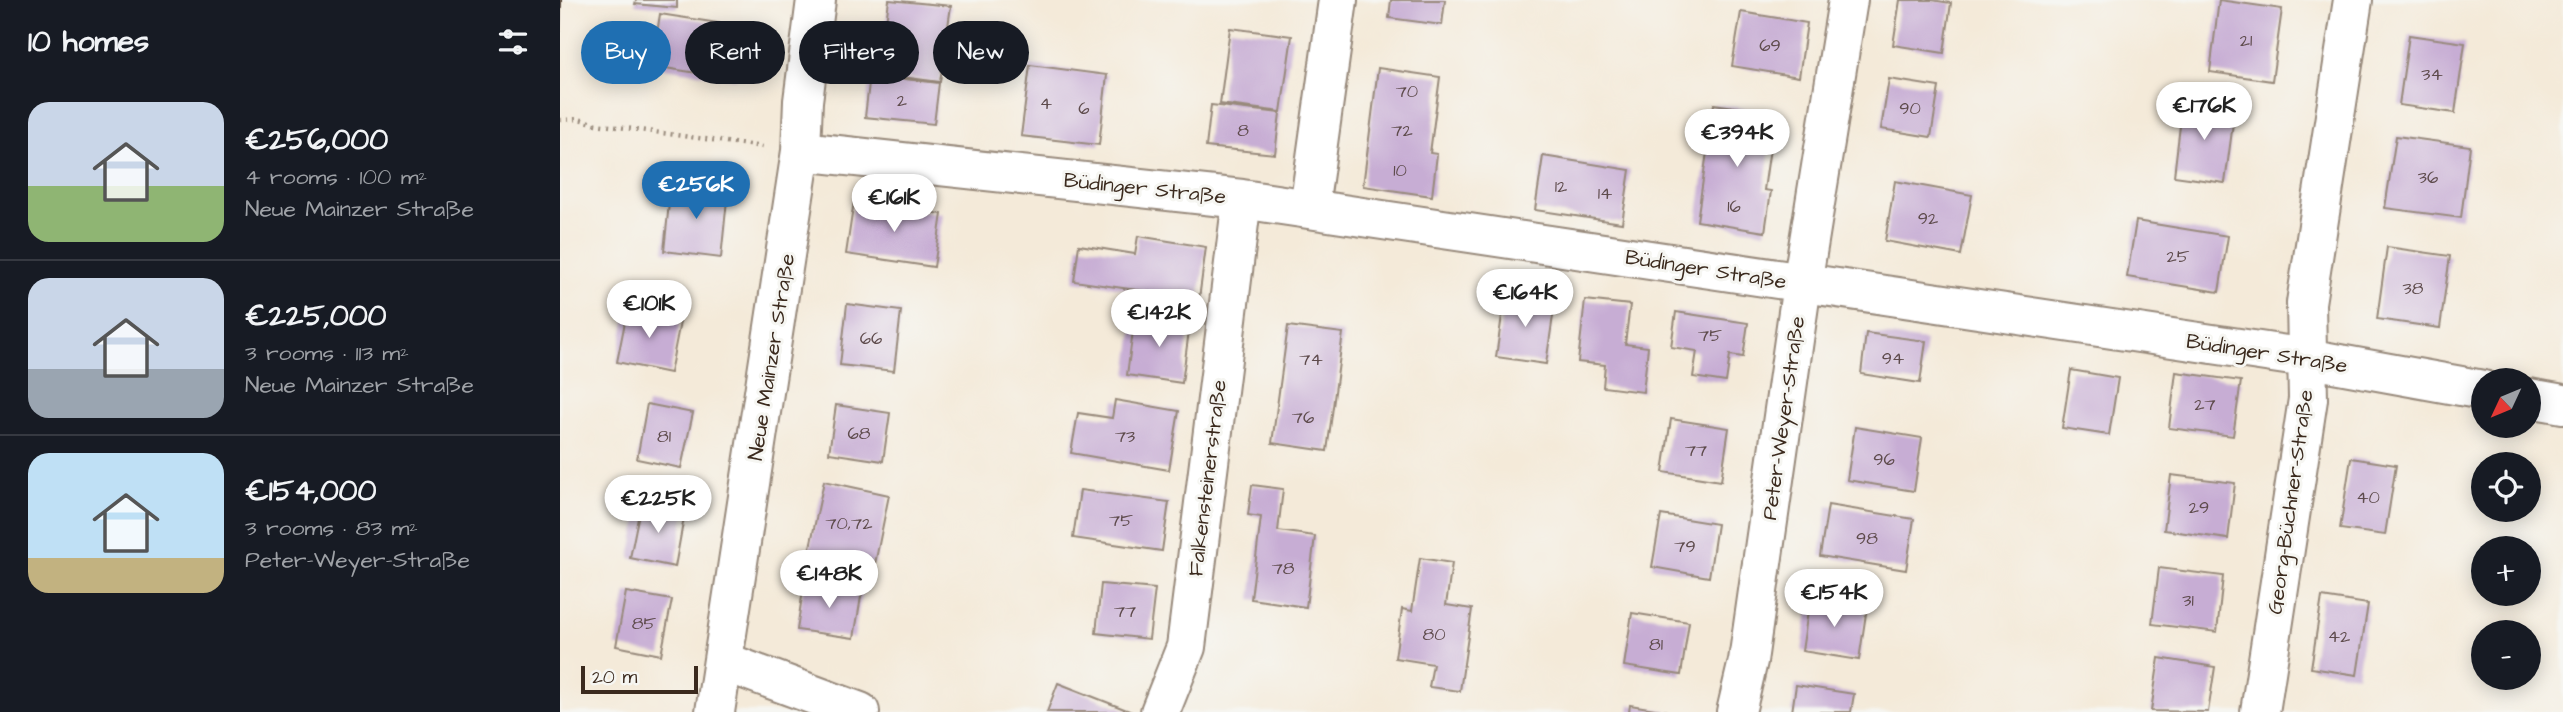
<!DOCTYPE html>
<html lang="en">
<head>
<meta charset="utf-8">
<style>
	:root { --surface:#171b24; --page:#242831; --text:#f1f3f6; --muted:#9ea1a6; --line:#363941; --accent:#1f6fb2 }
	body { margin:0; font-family:"Architects Daughter",sans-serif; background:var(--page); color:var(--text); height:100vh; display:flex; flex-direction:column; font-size:26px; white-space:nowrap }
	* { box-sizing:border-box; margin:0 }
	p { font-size:23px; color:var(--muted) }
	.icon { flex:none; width:38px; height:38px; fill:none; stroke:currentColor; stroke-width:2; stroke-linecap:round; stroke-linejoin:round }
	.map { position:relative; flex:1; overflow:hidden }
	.side { display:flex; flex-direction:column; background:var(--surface); width:560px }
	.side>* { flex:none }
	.hud { position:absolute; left:21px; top:21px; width:665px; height:63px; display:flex; gap:14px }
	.needle { width:46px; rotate:226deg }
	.controls { position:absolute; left:1911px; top:368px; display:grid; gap:14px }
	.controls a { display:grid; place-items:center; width:70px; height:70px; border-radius:50%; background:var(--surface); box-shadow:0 4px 18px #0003; font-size:35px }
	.scale { position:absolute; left:21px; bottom:18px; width:117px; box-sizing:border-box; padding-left:7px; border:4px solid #3b2a1e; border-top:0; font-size:19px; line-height:24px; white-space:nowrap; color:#3b2a1e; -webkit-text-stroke:5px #f6f6f2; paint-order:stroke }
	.price { position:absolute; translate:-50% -60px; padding:0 16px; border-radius:24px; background:#fff; color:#222; font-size:23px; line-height:46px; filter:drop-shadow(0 2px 4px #0008) }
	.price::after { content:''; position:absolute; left:50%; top:42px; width:21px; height:16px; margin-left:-10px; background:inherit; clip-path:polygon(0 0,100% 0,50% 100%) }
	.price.active { background:var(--accent); color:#fff }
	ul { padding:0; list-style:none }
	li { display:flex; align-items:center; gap:21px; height:175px; padding:0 28px }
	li+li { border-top:2px solid var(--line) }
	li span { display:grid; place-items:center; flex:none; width:196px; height:140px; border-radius:21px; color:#555 }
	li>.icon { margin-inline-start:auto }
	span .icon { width:84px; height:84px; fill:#fffc; stroke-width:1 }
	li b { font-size:30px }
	h2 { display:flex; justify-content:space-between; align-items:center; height:84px; padding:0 28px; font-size:30px }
	.tag { padding:0 24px; border-radius:32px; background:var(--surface); box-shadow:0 4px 18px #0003; font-size:24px; line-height:63px }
	.tag.active { background:var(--accent); color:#fff }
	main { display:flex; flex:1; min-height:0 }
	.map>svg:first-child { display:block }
	.building { fill:#c7add4 }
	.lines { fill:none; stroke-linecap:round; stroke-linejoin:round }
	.minor-casing { stroke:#988a7c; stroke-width:42 }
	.path { stroke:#988a7c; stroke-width:4.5; stroke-dasharray:2 5; stroke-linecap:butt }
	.minor { stroke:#fff; stroke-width:38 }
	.tram { stroke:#3b2a1e; stroke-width:2 }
	.labels { text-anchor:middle; stroke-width:6; stroke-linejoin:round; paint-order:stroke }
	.number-label { font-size:18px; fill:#5e4b4c }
	.street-label { font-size:21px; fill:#3b2a1e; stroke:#f6f6f2 }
</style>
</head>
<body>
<main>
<section class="side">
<h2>10 homes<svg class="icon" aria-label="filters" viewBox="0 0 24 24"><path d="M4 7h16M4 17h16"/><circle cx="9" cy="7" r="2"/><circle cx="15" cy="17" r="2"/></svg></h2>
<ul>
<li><span style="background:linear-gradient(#c9d6e8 60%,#8fb573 0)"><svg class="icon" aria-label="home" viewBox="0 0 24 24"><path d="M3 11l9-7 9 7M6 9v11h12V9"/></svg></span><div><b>€256,000</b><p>4 rooms · 100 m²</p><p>Neue Mainzer Straße</p></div></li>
<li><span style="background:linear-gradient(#c9d6e8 65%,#9aa5b1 0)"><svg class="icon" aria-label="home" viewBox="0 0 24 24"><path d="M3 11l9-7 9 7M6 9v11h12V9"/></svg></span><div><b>€225,000</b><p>3 rooms · 113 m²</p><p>Neue Mainzer Straße</p></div></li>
<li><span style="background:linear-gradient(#bfe0f5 75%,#c2b280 0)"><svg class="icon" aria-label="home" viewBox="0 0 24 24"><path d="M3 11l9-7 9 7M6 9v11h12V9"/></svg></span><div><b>€154,000</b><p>3 rooms · 83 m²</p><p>Peter-Weyer-Straße</p></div></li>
</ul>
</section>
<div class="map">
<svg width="2003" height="712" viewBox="0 0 2003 712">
	<rect width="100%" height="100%" fill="#f6f6f2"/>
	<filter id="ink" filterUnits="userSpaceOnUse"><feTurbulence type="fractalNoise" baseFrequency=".0143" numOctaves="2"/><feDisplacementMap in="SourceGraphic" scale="14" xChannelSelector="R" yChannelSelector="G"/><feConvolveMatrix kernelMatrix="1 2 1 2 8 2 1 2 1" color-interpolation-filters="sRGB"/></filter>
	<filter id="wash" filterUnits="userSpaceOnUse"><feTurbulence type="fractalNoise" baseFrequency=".00686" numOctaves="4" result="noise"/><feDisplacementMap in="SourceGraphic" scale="28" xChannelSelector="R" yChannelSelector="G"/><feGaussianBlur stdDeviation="1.57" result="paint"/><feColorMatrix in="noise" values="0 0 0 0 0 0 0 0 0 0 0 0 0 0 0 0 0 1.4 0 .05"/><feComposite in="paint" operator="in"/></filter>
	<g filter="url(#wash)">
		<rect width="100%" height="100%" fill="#f4ead9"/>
		<g id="blocks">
			<!-- building -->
			<path class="building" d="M76 0H117V8L75 4Z
				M329 0 391 6 380 82 319 74Z
				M831 0H885L882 25 829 18Z
				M1340 0H1372L1391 3 1384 53 1333 45Z
				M1659 0 1722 9 1712 81 1650 72Z
				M1181 12 1247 23 1239 77 1172 66Z
				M100 14 184 27 176 79 92 66Z
				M670 28 732 36 721 112 660 104Z
				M1849 35 1905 43 1895 113 1839 105Z
				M470 65 547 75 539 145 461 136Z
				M818 68 880 77 870 153 877 154 872 196 803 186Z
				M310 75 379 83 374 124 305 117Z
				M1329 79 1379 87 1371 137 1321 129Z
				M1623 101 1675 108 1665 183 1614 176Z
				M1154 104 1215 113 1204 190 1211 191 1205 232 1137 221Z
				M651 105 720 113 715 154 646 147Z
				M1836 136 1910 146 1901 218 1825 208Z
				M983 156 1070 170 1062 223 975 210Z
				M1335 181 1412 195 1401 255 1325 241Z
				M111 184 168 190 161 258 104 251Z
				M294 201 382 214 374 267 286 254Z
				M1576 221 1668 236 1659 292 1567 277Z
				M578 236 646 247 639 299 514 281 519 245 575 254Z
				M1827 247 1890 256 1880 328 1817 319Z
				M945 295 995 302 986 364 936 357Z
				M1025 300 1070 305 1065 344 1088 347 1083 392 1043 387 1045 365 1018 362Z
				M287 304 341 311 334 371 280 365Z
				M68 307 121 317 110 373 57 362Z
				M1116 312 1188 323 1183 357 1170 355 1166 382 1133 377 1137 351 1111 347Z
				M575 316 630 323 622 383 567 375Z
				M728 326 783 333 767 451 712 443Z
				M1306 333 1366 341 1360 383 1301 374Z
				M1511 370 1558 378 1549 435 1502 428Z
				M1616 372 1681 381 1673 436 1609 428Z
				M555 400 619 411 609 470 511 453 518 413 552 418Z
				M87 404 133 413 121 468 77 459Z
				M276 405 330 413 323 461 269 453Z
				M1111 419 1169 428 1161 481 1103 472Z
				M1295 427 1362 438 1354 491 1287 480Z
				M1791 458 1836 465 1825 535 1780 529Z
				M1611 475 1675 483 1668 539 1604 530Z
				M264 481 329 495 315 564 249 552Z
				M692 485 723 489 718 531 755 536 746 607 691 599 701 517 688 515Z
				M520 490 609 502 602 551 513 538Z
				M81 503 125 512 115 567 70 558Z
				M1268 505 1354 519 1346 570 1260 556Z
				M1101 515 1157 524 1149 577 1092 567Z
				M860 558 892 563 886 605 912 609 900 691 869 687 873 664 835 658 842 609 852 611Z
				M1599 568 1663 576 1657 632 1592 624Z
				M244 583 302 591 294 638 237 630Z
				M541 584 595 589 589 639 536 633Z
				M66 592 112 600 101 655 56 646Z
				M1762 597 1808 604 1797 675 1751 668Z
				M1250 598 1307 607 1299 660 1242 651Z
				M1072 613 1129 622 1121 675 1064 666Z
				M1599 658 1655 667 1648 712 1591 711Z
				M498 683 572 712H487Z
				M1236 685 1294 694 1291 712H1232Z
				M1070 705 1108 711V712H1069Z"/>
		</g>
	</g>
	<g filter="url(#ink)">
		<use href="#blocks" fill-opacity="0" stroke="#988a7c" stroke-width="2"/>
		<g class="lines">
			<!-- minor casing -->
			<g class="minor-casing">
				<path id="minor" d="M241 151 682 199 1746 358 1923 390
					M749 208 778 0
					M1969 398 2003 404
					M165 662 300 712
					M155 712 241 151 243 101 256 0
					M600 712 626 647 682 199
					M1176 712 1188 661 1242 284 1288 0
					M1700 712 1748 399 1746 303 1793 0"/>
			</g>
			<!-- path -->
			<path class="path" d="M0 120 19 119 36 124 203 147"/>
			<!-- minor -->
			<use href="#minor" class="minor"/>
			<!-- tram -->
			<path class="tram" d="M0 33 1 0"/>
		</g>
	</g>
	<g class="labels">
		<!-- number labels -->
		<g class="number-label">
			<text x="1686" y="46">21</text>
			<text x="1210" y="51">69</text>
			<text x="1872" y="80">34</text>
			<text x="847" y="97">70</text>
			<text x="342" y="106">2</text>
			<text x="486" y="109">4</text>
			<text x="524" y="114">6</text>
			<text x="1350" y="114">90</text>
			<text x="683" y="136">8</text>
			<text x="842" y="136">72</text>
			<text x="840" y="176">10</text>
			<text x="1868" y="183">36</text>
			<text x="1001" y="192">12</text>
			<text x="1045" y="199">14</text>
			<text x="1174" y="212">16</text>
			<text x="1368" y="224">92</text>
			<text x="1618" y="262">25</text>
			<text x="1853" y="294">38</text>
			<text x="1150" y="341">75</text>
			<text x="311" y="344">66</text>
			<text x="1333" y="364">94</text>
			<text x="751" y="365">74</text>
			<text x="1645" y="410">27</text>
			<text x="743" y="423">76</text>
			<text x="299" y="439">68</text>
			<text x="104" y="442">81</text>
			<text x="565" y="442">73</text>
			<text x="1136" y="456">77</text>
			<text x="1324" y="465">96</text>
			<text x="1808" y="503">40</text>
			<text x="1639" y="513">29</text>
			<text x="561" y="526">75</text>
			<text x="289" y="529">70,72</text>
			<text x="1307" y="544">98</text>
			<text x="1125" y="552">79</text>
			<text x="723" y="574">78</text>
			<text x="1628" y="606">31</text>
			<text x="565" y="617">77</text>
			<text x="84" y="629">85</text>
			<text x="874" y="640">80</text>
			<text x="1779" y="642">42</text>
			<text x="1096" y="650">81</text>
		</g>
		<!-- street labels -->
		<g class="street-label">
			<text transform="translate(585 188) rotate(6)" y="7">Büdinger Straße</text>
			<text transform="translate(1146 269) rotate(9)" y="7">Büdinger Straße</text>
			<text transform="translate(1707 353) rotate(9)" y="7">Büdinger Straße</text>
			<text transform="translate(211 357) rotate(-81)" y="7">Neue Mainzer Straße</text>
			<text transform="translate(1223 418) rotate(-82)" y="7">Peter-Weyer-Straße</text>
			<text transform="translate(647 478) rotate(-83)" y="7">Falkensteinerstraße</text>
			<text transform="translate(1730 502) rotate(-82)" y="7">Georg-Büchner-Straße</text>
		</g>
	</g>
</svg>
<div class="controls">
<a><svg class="needle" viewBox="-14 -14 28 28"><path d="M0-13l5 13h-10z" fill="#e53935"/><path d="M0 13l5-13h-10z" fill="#9ea1a6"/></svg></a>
<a><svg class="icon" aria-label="locate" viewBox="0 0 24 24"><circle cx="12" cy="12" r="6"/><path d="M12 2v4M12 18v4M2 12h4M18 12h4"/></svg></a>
<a>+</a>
<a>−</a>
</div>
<div class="scale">20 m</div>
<b class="price" style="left:1644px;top:142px">€176K</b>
<b class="price" style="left:1177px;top:169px">€394K</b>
<b class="price active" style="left:136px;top:221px">€256K</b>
<b class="price" style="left:334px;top:234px">€161K</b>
<b class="price" style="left:965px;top:329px">€164K</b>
<b class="price" style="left:89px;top:340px">€101K</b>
<b class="price" style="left:599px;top:349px">€142K</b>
<b class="price" style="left:98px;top:535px">€225K</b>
<b class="price" style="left:269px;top:610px">€148K</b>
<b class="price" style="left:1274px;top:629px">€154K</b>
<div class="hud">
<a class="tag active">Buy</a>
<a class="tag">Rent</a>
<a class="tag">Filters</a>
<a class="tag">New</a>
</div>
</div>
</main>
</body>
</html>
